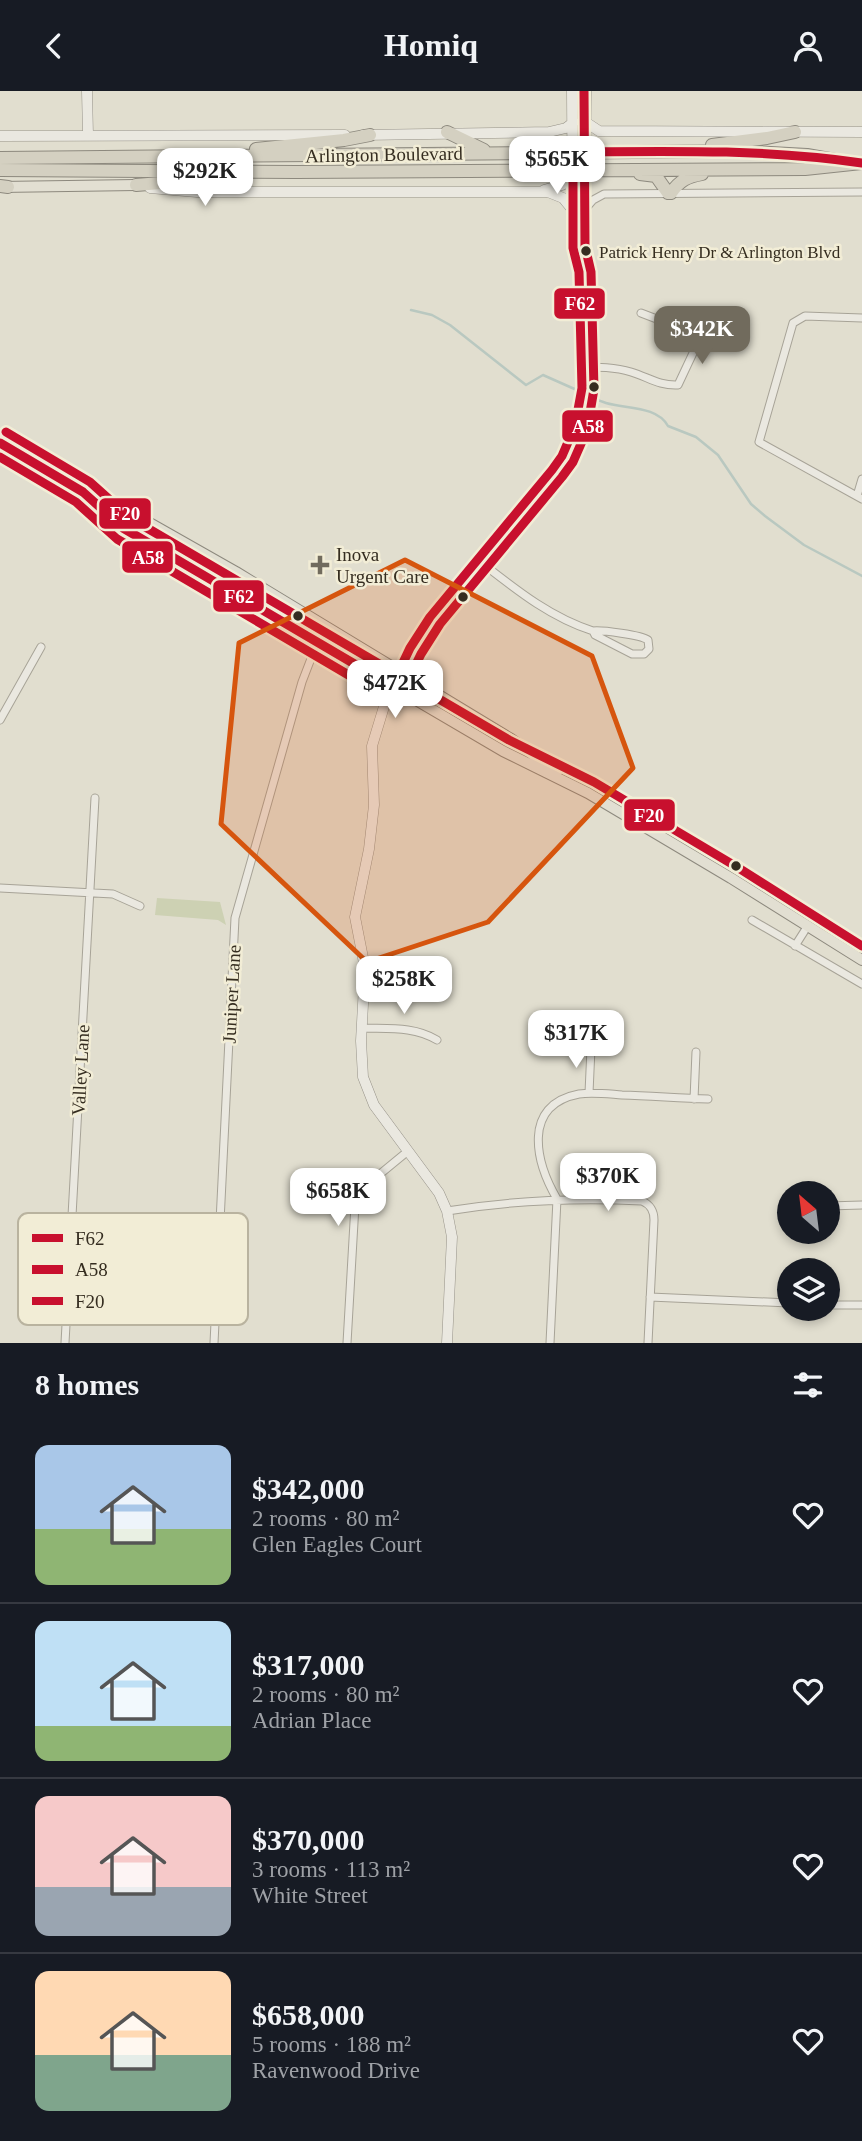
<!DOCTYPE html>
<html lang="en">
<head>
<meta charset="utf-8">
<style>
	:root { --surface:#171b24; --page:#20242c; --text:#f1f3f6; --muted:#9ea1a6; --line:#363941; --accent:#716b5d }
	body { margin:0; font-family:Georgia,serif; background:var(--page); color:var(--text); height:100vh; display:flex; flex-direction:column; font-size:26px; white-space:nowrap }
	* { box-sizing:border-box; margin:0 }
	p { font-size:23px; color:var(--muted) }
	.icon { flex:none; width:38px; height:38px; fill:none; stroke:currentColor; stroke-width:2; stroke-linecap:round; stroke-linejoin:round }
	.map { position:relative; height:1252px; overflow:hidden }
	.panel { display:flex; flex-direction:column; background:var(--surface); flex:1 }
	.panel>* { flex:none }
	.needle { width:46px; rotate:332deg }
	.fabs { position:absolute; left:777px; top:1090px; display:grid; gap:14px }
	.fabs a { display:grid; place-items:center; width:63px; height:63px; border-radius:50%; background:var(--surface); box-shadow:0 4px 10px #0003; font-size:35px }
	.price { position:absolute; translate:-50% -60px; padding:0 16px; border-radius:14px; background:#fff; color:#222; font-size:23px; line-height:46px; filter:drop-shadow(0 2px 4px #0008) }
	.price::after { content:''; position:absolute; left:50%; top:42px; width:21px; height:16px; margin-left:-10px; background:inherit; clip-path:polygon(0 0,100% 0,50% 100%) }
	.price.selected { background:var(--accent); color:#fff }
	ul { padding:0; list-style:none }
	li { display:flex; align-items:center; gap:21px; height:175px; padding:0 35px }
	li+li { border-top:2px solid var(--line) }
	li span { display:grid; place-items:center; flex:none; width:196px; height:140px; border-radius:14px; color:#555 }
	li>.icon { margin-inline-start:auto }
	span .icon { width:84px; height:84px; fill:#fffc; stroke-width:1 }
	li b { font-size:30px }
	h2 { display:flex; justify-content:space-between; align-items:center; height:84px; padding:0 35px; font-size:30px }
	header { display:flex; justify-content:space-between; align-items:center; height:91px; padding:0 35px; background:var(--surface); font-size:32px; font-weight:800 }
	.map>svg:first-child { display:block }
	.green { fill:#cdd1b3 }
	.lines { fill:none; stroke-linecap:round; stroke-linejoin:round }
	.stream { stroke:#b9c8c0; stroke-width:2.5 }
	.street-casing { stroke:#a7a397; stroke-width:9 }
	.secondary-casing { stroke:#969288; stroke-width:11 }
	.primary-casing { stroke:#8d897e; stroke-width:12 }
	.highway-casing { stroke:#8d897e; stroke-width:14 }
	.street { stroke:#eae8e0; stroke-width:7 }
	.secondary { stroke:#eae8e0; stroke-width:10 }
	.primary { stroke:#e2dfd2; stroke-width:10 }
	.highway { stroke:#d4d0c1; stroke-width:12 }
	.bus-1-casing { stroke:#f2edd6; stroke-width:14 }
	.bus-2-casing { stroke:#f2edd6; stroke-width:14 }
	.bus-3-casing { stroke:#f2edd6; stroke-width:14 }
	.bus-1 { stroke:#c8102e; stroke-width:9 }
	.bus-2 { stroke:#c8102e; stroke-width:9 }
	.bus-3 { stroke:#c8102e; stroke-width:9 }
	.marked { fill:#d6550e; fill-opacity:0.2; stroke:#d6550e; stroke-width:5; stroke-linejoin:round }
	.bus-dot { fill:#352d20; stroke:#f2edd6; stroke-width:2.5 }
	.poi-dot { fill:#716b5d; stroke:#f2edd6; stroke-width:2.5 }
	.labels { text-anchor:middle; stroke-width:5; stroke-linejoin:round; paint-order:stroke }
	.bus-label { font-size:17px; fill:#352d20; stroke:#f2edd6; text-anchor:start }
	.street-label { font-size:19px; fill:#352d20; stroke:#f2edd6 }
	.poi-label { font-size:19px; fill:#352d20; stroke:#f2edd6; text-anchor:start }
	.key { fill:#f2edd6; stroke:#b9b39f; stroke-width:2 }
	.key-label { font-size:19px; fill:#352d20 }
	.line-badge { stroke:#f2edd6; stroke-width:2.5 }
	.badge-label { font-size:19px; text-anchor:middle; font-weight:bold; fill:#fff }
</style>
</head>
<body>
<header><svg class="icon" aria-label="back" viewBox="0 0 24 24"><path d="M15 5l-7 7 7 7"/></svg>Homiq<svg class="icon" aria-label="person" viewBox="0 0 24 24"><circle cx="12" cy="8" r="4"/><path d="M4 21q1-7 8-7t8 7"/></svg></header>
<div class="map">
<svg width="862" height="1252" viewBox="0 0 862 1252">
	<rect width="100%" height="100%" fill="#e1decf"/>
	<!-- green -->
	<path class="green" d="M157 807 220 811 226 834 218 829 155 824Z"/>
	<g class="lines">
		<!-- stream -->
		<path class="stream" d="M411 219 432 224 450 234 526 294 543 284 579 300
			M585 303C592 306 599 310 606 312 627 318 657 315 668 335L696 346 718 364 751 413 765 425 804 454 862 485"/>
		<!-- street casing -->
		<g class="street-casing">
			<path id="street" d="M586 117 593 109 604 103 862 101
				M641 222 701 245 734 253
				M862 227 805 225 793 232 759 351 862 408
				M581 276C598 276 615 276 631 281 648 286 659 295 678 294L701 245
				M857 405 862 388
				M478 469C514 497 549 526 593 540L595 544 632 563H644L649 558 648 549C641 544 602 539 593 540
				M0 629 41 556
				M0 797 113 803 140 815
				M752 829 862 893
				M795 855 807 836
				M362 937C388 938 414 935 437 949
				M589 1002 591 957
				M694 1008 696 961
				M828 1115 862 1114
				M447 1120C513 1109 576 1107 642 1110 651 1114 654 1120 654 1129L648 1252
				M650 1206 789 1212
				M828 1214H862
				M65 1252 95 707
				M214 1252 235 827 302 591 312 565
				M347 1252 355 1114 363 1097 408 1060
				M550 1252 557 1108C536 1072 521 1014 579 1003 593 1001 608 1003 622 1004 651 1005 679 1007 708 1008"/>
		</g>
		<!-- secondary casing -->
		<g class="secondary-casing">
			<path id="secondary" d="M87 0 88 44
				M587 32 599 40 862 41
				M363 44 549 41 566 37 574 31
				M0 45 345 44
				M150 97 197 101H548L563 107 572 118
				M544 99 562 94 573 87
				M579 181 585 156 586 0
				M447 1252 452 1146 447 1120 439 1102 374 1014 363 986 361 950 365 877 355 826 369 758 374 714 372 655 386 609 410 557 430 526 552 379 562 365 575 335 582 297 579 181 573 157 572 0"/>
		</g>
		<!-- primary casing -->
		<g class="primary-casing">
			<path id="primary" d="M0 96 136 94
				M0 352 83 401 132 422 236 481 511 648 557 681
				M83 401 123 437 503 660 588 702 731 787 862 869"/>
		</g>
		<!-- highway casing -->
		<g class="highway-casing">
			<path id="highway" d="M447 41 484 59
				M712 54 767 47 795 41
				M256 58 344 49 370 44
				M0 67 735 60 807 64 835 69
				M0 79 296 81 805 78 862 72
				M640 83 656 85 668 102
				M136 94 222 87
				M0 95 8 96
				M671 102C680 89 687 86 702 83"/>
		</g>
		<!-- street -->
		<use href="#street" class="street"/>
		<!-- secondary -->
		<use href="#secondary" class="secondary"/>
		<!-- primary -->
		<use href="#primary" class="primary"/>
		<!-- highway -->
		<use href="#highway" class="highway"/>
		<!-- bus-1 casing -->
		<g class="bus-1-casing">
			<path id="bus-1" d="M0 352 83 401 123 437 392 595 410 557 430 526 552 379 562 365 575 335 582 297 579 181 573 157V61C670 60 766 58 862 72"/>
		</g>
		<!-- bus-2 casing -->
		<g class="bus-2-casing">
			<path id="bus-2" d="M0 366 76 411 117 448 386 606 398 605 403 600 421 563 440 533 562 386 573 371 587 339 594 298 591 181 585 155 584 0"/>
		</g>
		<!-- bus-3 casing -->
		<g class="bus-3-casing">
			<path id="bus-3" d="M6 341 90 391 130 427 509 649 594 691 737 776 862 855"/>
		</g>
		<!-- bus-1 -->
		<use href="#bus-1" class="bus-1"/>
		<!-- bus-2 -->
		<use href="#bus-2" class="bus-2"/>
		<!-- bus-3 -->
		<use href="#bus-3" class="bus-3"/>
	</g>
	<!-- marked area -->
	<path class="marked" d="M405 469 592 565 633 677 488 831 367 871 221 733 239 552Z"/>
	<!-- markers -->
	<g class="bus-dot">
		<circle cx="586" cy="160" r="6"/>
		<circle cx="594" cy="296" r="6"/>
		<circle cx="463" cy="506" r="6"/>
		<circle cx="298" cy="525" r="6"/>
		<circle cx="736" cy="775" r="6"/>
	</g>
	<path class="poi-dot" d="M316.5 463.5h7v7h7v7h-7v7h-7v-7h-7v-7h7z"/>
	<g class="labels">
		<!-- bus labels -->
		<g class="bus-label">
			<text x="599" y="167">Patrick Henry Dr &amp; Arlington Blvd</text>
		</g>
		<!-- street labels -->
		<g class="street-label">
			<text transform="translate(384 63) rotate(-1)" y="7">Arlington Boulevard</text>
			<text transform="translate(231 903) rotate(-87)" y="7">Juniper Lane</text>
			<text transform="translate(80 979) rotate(-87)" y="7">Valley Lane</text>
		</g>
		<!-- poi labels -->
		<g class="poi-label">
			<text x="336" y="470">Inova<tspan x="336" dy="22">Urgent Care</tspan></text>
		</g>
	</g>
	<!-- legend -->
	<rect x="18" y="1122" width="230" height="112" rx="10" class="key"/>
	<rect x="32" y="1143" width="31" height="8" fill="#c8102e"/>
	<rect x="32" y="1174" width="31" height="9" fill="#c8102e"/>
	<rect x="32" y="1206" width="31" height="8" fill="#c8102e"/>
	<g class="key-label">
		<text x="75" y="1154">F62</text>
		<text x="75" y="1185">A58</text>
		<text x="75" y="1217">F20</text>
	</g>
	<g class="line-badge">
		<rect x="553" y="196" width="53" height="33" rx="7" fill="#c8102e"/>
		<rect x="561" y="318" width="53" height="34" rx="7" fill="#c8102e"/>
		<rect x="98" y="406" width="54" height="33" rx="7" fill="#c8102e"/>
		<rect x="121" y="449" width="53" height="34" rx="7" fill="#c8102e"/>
		<rect x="212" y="488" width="53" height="34" rx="7" fill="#c8102e"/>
		<rect x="623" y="707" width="53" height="34" rx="7" fill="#c8102e"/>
	</g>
	<g class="badge-label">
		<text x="580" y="219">F62</text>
		<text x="588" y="342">A58</text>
		<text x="125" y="429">F20</text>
		<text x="148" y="473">A58</text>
		<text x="239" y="512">F62</text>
		<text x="649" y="731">F20</text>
	</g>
</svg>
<div class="fabs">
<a><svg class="needle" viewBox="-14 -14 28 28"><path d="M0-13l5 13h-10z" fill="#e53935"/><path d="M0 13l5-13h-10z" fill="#9ea1a6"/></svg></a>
<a><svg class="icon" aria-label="layers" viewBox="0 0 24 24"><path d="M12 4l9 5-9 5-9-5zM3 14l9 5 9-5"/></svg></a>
</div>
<b class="price" style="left:557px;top:105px">$565K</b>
<b class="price" style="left:205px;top:117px">$292K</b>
<b class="price selected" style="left:702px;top:275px">$342K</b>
<b class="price" style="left:395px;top:629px">$472K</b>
<b class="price" style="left:404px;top:925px">$258K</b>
<b class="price" style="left:576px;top:979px">$317K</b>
<b class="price" style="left:608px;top:1122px">$370K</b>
<b class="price" style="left:338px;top:1137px">$658K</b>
</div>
<section class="panel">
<h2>8 homes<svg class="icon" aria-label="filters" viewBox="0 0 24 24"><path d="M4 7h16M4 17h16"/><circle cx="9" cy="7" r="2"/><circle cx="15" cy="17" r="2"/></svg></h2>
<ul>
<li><span style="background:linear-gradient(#a9c7e8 60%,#8fb573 0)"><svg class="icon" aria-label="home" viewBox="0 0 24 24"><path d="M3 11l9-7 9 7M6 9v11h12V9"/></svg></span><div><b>$342,000</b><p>2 rooms · 80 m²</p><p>Glen Eagles Court</p></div><svg class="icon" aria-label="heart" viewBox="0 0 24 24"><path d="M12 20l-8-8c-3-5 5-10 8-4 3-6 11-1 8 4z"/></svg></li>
<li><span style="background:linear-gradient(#bfe0f5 75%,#8fb573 0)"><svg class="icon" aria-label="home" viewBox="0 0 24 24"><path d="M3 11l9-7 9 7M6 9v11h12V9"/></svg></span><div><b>$317,000</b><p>2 rooms · 80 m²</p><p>Adrian Place</p></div><svg class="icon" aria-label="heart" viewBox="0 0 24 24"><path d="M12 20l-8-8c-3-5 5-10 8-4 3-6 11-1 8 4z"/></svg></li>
<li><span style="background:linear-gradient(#f6c9c9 65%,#9aa5b1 0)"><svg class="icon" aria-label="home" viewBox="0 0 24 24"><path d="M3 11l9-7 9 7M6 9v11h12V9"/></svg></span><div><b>$370,000</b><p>3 rooms · 113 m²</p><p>White Street</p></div><svg class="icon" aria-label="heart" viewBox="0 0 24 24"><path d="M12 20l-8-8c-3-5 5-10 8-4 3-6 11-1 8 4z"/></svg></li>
<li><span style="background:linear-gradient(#ffd9b3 60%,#7fa58c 0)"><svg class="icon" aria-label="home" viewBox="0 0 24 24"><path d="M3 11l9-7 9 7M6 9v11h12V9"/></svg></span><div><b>$658,000</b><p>5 rooms · 188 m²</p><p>Ravenwood Drive</p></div><svg class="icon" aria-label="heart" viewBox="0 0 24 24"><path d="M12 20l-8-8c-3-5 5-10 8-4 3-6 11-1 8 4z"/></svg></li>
</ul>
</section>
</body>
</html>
